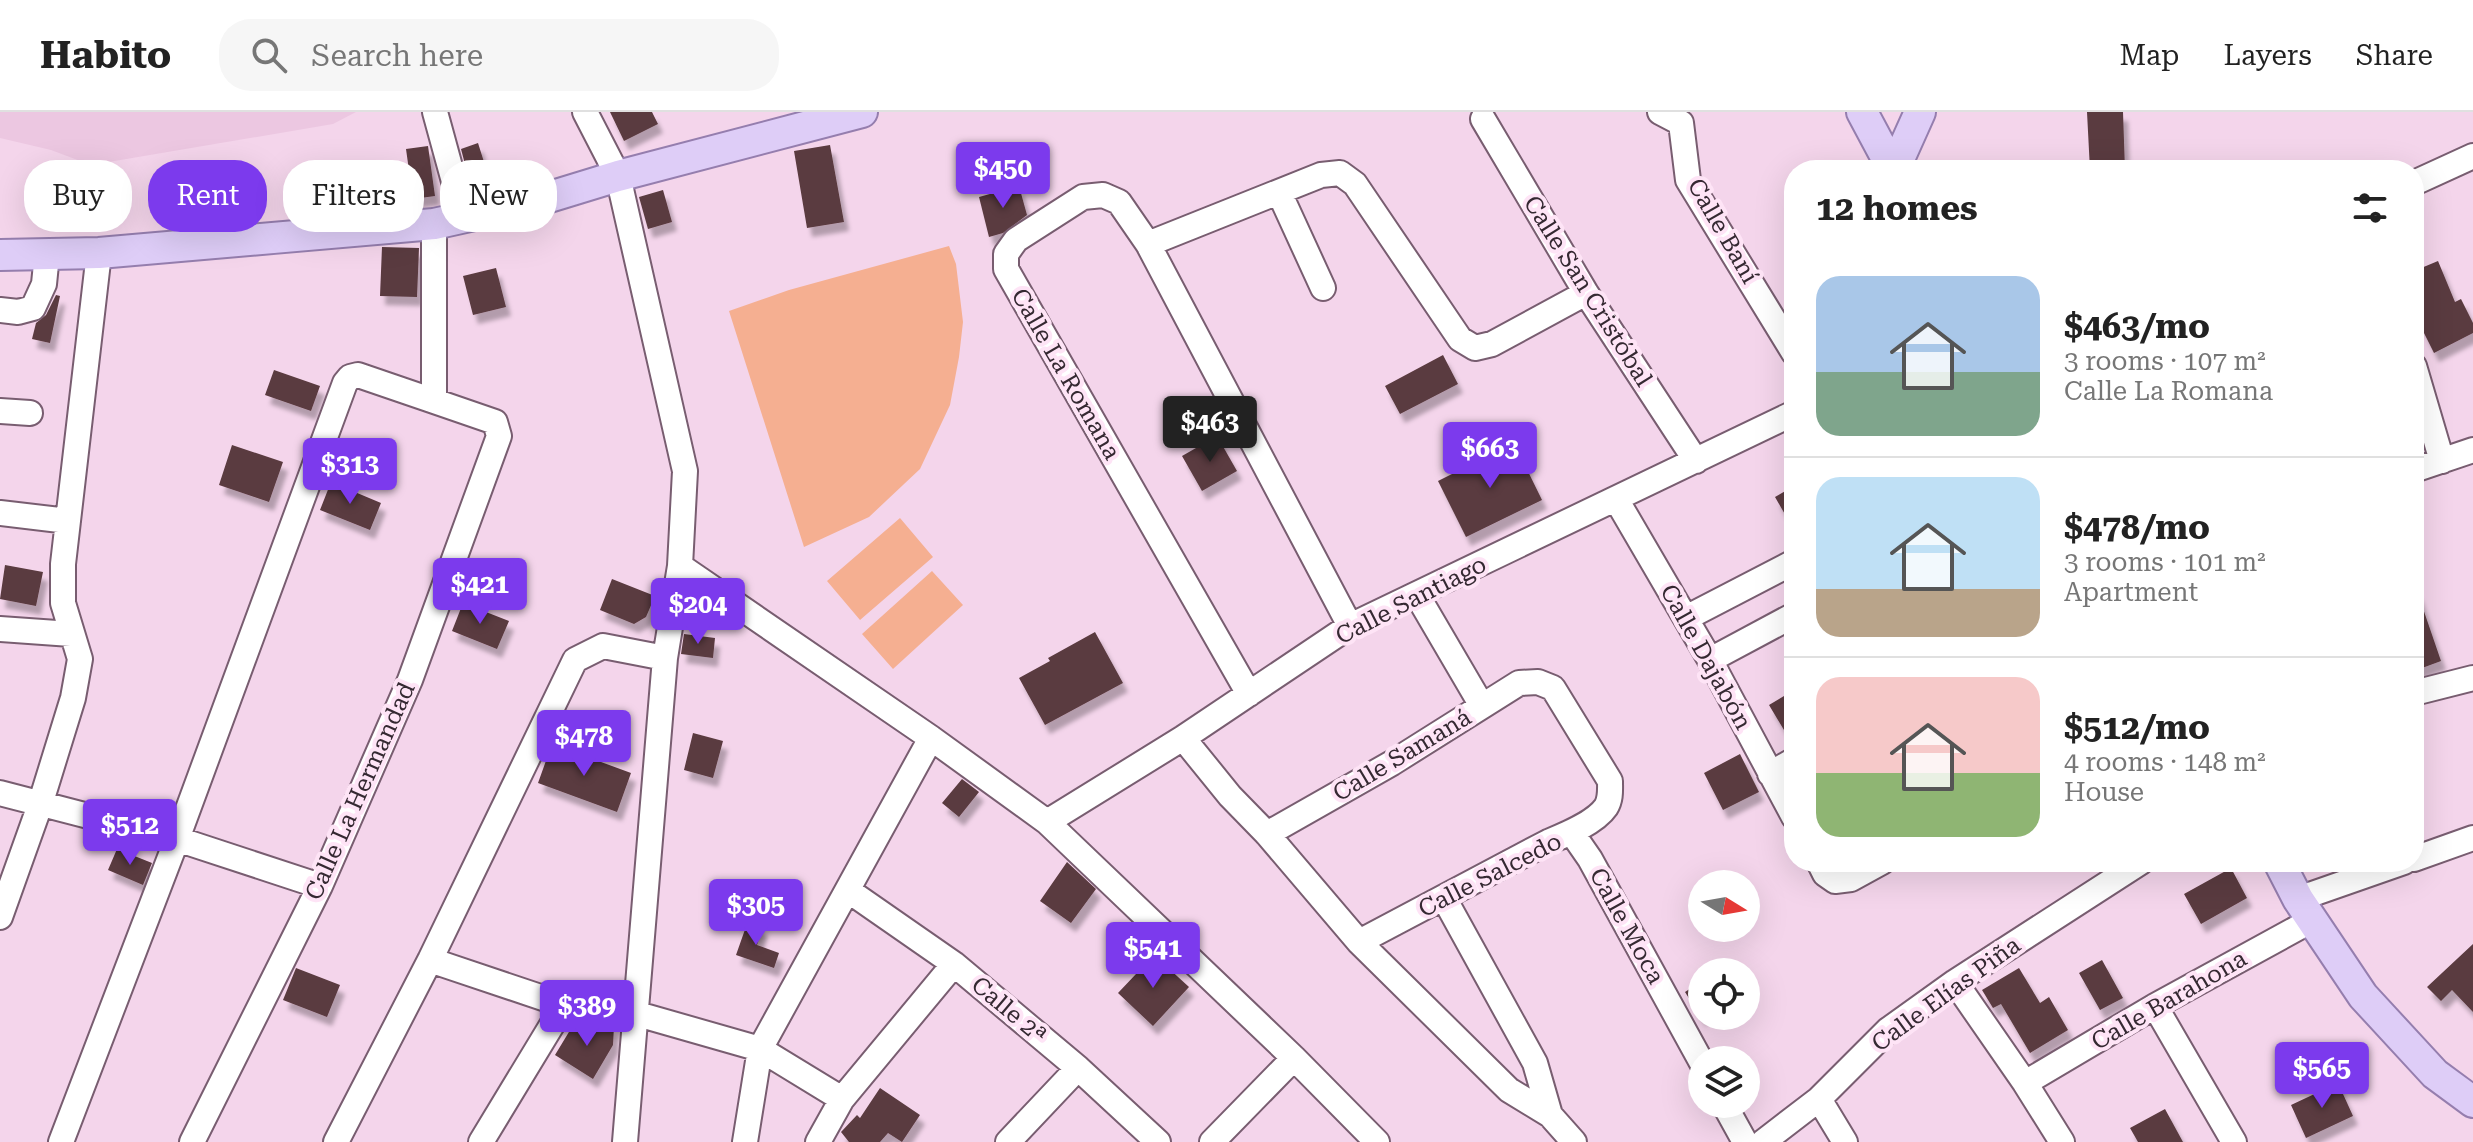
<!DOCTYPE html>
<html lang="en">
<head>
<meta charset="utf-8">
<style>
	:root { --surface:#fff; --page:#f6f6f6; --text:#222; --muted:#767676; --line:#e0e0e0; --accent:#7c3aed }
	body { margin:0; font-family:"Roboto Serif",serif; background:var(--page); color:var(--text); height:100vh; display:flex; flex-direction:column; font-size:30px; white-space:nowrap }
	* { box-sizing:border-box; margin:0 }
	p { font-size:26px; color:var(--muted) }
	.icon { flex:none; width:44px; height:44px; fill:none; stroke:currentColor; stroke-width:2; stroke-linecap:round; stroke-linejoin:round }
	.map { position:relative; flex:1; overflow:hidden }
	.panel { position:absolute; left:1784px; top:48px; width:640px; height:712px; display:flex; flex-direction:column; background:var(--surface); border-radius:32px; box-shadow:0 8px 32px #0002 }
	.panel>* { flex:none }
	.guide { position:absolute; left:24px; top:48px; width:760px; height:72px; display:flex; gap:16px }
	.needle { width:52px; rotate:101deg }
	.buttons { position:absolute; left:1688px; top:758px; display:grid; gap:16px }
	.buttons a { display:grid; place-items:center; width:72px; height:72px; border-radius:50%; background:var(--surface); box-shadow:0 8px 32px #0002; font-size:40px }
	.price { position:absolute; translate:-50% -68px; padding:0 18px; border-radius:8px; background:var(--accent); color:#fff; font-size:26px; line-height:52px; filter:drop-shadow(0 2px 4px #0008) }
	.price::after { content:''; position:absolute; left:50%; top:48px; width:24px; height:18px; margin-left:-12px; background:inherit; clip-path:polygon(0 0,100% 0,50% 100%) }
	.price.active { background:#222; color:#fff }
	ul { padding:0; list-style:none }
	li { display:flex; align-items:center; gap:24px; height:200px; padding:0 32px }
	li+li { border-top:2px solid var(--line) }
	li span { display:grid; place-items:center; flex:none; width:224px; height:160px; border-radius:24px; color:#555 }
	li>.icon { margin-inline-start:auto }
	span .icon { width:96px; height:96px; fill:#fffc; stroke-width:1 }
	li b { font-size:34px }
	h2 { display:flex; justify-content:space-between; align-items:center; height:96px; padding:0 32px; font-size:34px }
	.pill { padding:0 28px; border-radius:32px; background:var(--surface); box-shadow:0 8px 32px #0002; font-size:28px; line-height:72px }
	.pill.active { background:var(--accent); color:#fff }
	header { display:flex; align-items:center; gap:48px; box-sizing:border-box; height:112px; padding:0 40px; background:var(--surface); border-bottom:2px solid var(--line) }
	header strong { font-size:38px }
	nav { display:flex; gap:44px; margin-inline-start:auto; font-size:28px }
	.search { width:560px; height:72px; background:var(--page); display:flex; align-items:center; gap:20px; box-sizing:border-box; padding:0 28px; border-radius:32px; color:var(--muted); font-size:30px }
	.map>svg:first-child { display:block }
	.built { fill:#ecc7e1 }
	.green { fill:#f5af91 }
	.building { fill:#5a3a3f; filter:url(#shadow) }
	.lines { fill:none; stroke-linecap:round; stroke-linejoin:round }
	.minor-casing { stroke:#785d70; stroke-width:28 }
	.major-casing { stroke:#957eae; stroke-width:34 }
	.minor { stroke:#fff; stroke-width:24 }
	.major { stroke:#decdf7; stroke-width:30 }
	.labels { text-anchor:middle; stroke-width:8; stroke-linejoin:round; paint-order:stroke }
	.street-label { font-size:24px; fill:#352932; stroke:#fee4f6 }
</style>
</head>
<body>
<header>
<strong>Habito</strong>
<div class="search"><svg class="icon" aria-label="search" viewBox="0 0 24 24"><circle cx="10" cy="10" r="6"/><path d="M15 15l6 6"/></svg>Search here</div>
<nav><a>Map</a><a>Layers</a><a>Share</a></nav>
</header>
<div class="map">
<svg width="2473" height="1030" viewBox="0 0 2473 1030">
	<defs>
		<filter id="shadow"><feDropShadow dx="5" dy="9" stdDeviation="2" flood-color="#0004"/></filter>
	</defs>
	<rect width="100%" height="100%" fill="#f4d5eb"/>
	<!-- built -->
	<path class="built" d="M0 0H356L333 12 91 53 51 38 0 26Z"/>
	<!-- green -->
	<path class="green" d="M949 134 956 152 963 210 959 245 950 293 920 357 869 405 804 435 729 199 789 178Z
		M900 406 933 445 860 508 827 469Z
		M932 459 963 493 893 557 862 522Z"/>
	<!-- building -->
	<path class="building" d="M610 0H652L658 12 624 29Z
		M2087 0H2123L2125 58H2090Z
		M478 31 490 69 471 75 461 37Z
		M830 33 844 110 807 116 794 39Z
		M428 34 435 84 413 87 406 37Z
		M1019 74 1027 103 1003 121 989 125 979 85Z
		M663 78 672 110 648 117 639 85Z
		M382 135 419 136 417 185 380 184Z
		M2438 149 2455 190 2461 187 2473 211V221L2434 241 2418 209 2422 207 2414 187V159Z
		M496 156 506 195 473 203 463 164Z
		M56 183 60 184 50 231 32 227 36 211 46 203Z
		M1443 243 1458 272 1400 302 1385 274Z
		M274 258 320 274 311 299 265 283Z
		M1217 324 1237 359 1202 379 1182 344Z
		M1514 331 1542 388 1466 425 1438 369Z
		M232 333 283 350 269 390 219 373Z
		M331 370 381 391 370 418 320 398Z
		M1794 374V418L1775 385Z
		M5 453 43 460 36 494 0 487Z
		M612 467 655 484 646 505 634 512 600 498Z
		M2417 479 2441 549 2414 559V480Z
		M463 491 509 509 497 537 452 519Z
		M1095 520 1123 571 1045 613 1019 566 1050 549 1048 546Z
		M684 522 715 526 713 546 681 542Z
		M1794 578V633H1793L1769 593Z
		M693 621 723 629 713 666 684 658Z
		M552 632 631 661 617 700 538 671Z
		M1740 642 1759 680 1723 698 1704 661Z
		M962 667 979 680 959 705 942 691Z
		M117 737 152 751 143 773 108 758Z
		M1067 750 1096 777 1071 811 1040 789Z
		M2231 756 2247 786 2201 812 2184 782Z
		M748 809 763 815 757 833 779 841 774 856 736 843Z
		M2473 832V900L2452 878 2441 889 2427 875Z
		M1154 843 1189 875 1153 914 1118 881Z
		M2102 848 2123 886 2100 898 2079 861Z
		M296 856 340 873 327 905 283 888Z
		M2019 856 2040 891 2049 885 2068 918 2030 941 2001 892 1993 896 1982 878Z
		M1702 869V907L1685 880Z
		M575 910 591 920 596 912 614 914 613 933 593 967 555 943Z
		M2338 971 2353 1004 2306 1026 2291 993Z
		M880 976 920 1003 902 1030 888 1021 880 1030H849L841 1020 857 1003 860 1006Z
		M2165 997 2183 1030H2138L2130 1016Z"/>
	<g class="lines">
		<!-- minor casing -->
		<g class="minor-casing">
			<path id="minor" d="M435 0 464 106
				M585 0 618 64 685 359 680 454 665 546 625 1030
				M1660 0 1681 11 1688 68 1794 241
				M1483 7 1586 181 1696 349
				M2414 71 2473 44
				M1279 80 1323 176
				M1148 132 1321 63 1340 61 1355 72 1460 227 1475 236 1492 232 1586 181
				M0 198 18 200 33 196 44 172 47 142
				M2414 254 2442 349
				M0 299 30 301
				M2414 358 2473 338
				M1616 387 1710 548 1794 705
				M0 401 68 409
				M680 454 931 626 1047 710 1294 946 1377 1030
				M1417 483 1482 594
				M1686 506 1794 450
				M0 517 71 522
				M1710 548 1794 503
				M2414 581 2473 566
				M1249 582 1006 157V142L1016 128 1083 85 1103 83 1119 90 1148 132 1350 514
				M1183 626 1230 684 1267 722 1359 830 1509 978 1550 1003 1574 1030
				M1770 662 1794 648
				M0 681 177 727 320 774
				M1047 710 1183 626 1350 514 1794 301
				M1572 721 1590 747 1702 951
				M1267 722 1392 651 1519 571 1538 570 1553 576 1610 669C1610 678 1611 687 1606 695 1595 711 1565 723 1548 730L1359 830
				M2414 747 2473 726
				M1819 750 1825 762 1835 769 1851 767 1882 750
				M849 779 954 852 1078 956 1158 1030
				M1444 786 1535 951 1550 1003
				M2298 787 2404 750
				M0 805 40 693 73 586 80 547 63 491V452L99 141
				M430 848 564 893 634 901 760 937 842 987
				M1955 870 2025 971 2062 1030
				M2155 894 2234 1030
				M2025 971 2155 894 2314 807
				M1819 987 1845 1030
				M1724 992 1745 1030
				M61 1030 177 727 345 271 350 265 358 263 434 289
				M192 1030 320 774 410 568 499 324 495 310 434 289V112
				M336 1030 430 848 575 548 603 534 665 546
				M481 1030 564 893
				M745 1030 760 937 931 626
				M818 1030 842 987 954 852
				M1008 1030 1078 956
				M1212 1030 1294 946
				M1763 1030 1819 987 1888 918 1955 870 2141 750"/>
		</g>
		<!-- major casing -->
		<g class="major-casing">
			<path id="major" d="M1862 0 1893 58
				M1894 58 1920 0
				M0 143 99 141 434 112 533 90 618 64 862 0
				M2279 750 2298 787 2363 884 2435 962 2473 990"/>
		</g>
		<!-- minor -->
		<use href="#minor" class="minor"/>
		<!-- major -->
		<use href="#major" class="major"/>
	</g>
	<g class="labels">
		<!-- street labels -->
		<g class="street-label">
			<text transform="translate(1723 119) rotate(60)" y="8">Calle Baní</text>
			<text transform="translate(1588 179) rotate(58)" y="8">Calle San Cristóbal</text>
			<text transform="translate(1066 262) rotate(60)" y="8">Calle La Romana</text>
			<text transform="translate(1411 488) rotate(-27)" y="8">Calle Santiago</text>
			<text transform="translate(1706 545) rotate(61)" y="8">Calle Dajabón</text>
			<text transform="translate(1402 643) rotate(-31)" y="8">Calle Samaná</text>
			<text transform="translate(360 679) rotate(-66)" y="8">Calle La Hermandad</text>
			<text transform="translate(1490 763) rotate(-27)" y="8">Calle Salcedo</text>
			<text transform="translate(1627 814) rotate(61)" y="8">Calle Moca</text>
			<text transform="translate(1946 882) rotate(-36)" y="8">Calle Elías Piña</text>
			<text transform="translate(2169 888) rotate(-30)" y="8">Calle Barahona</text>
			<text transform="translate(1009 898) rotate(40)" y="8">Calle 2ª</text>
		</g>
	</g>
</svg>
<div class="buttons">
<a><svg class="needle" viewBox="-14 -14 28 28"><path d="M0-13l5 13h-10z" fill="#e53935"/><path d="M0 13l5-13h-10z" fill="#767676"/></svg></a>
<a><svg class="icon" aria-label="locate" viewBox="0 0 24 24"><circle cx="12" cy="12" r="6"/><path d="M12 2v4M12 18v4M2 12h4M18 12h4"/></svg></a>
<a><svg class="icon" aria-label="layers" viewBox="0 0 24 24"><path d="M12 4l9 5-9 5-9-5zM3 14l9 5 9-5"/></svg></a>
</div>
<b class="price" style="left:1003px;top:98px">$450</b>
<b class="price active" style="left:1210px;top:352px">$463</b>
<b class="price" style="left:1490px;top:378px">$663</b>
<b class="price" style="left:350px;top:394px">$313</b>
<b class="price" style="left:480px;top:514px">$421</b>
<b class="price" style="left:698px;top:534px">$204</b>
<b class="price" style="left:584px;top:666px">$478</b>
<b class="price" style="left:130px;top:755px">$512</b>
<b class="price" style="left:756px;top:835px">$305</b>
<b class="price" style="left:1153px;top:878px">$541</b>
<b class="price" style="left:587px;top:936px">$389</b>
<b class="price" style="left:2322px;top:998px">$565</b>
<div class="guide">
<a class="pill">Buy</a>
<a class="pill active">Rent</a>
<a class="pill">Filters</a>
<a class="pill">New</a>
</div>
<section class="panel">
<h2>12 homes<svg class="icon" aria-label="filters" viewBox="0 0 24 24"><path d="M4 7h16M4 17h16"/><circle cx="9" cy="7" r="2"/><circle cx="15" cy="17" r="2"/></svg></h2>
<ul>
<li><span style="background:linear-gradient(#a9c7e8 60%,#7fa58c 0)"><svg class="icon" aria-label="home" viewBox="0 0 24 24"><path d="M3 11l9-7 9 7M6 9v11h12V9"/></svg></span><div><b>$463/mo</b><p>3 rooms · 107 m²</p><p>Calle La Romana</p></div></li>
<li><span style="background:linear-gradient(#bfe0f5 70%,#b9a48a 0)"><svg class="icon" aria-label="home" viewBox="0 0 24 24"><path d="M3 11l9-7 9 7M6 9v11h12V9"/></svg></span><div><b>$478/mo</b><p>3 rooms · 101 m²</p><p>Apartment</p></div></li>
<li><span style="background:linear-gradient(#f6c9c9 60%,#8fb573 0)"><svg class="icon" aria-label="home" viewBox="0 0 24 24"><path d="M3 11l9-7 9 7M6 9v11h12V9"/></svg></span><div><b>$512/mo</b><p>4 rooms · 148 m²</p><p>House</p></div></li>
</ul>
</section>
</div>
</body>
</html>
